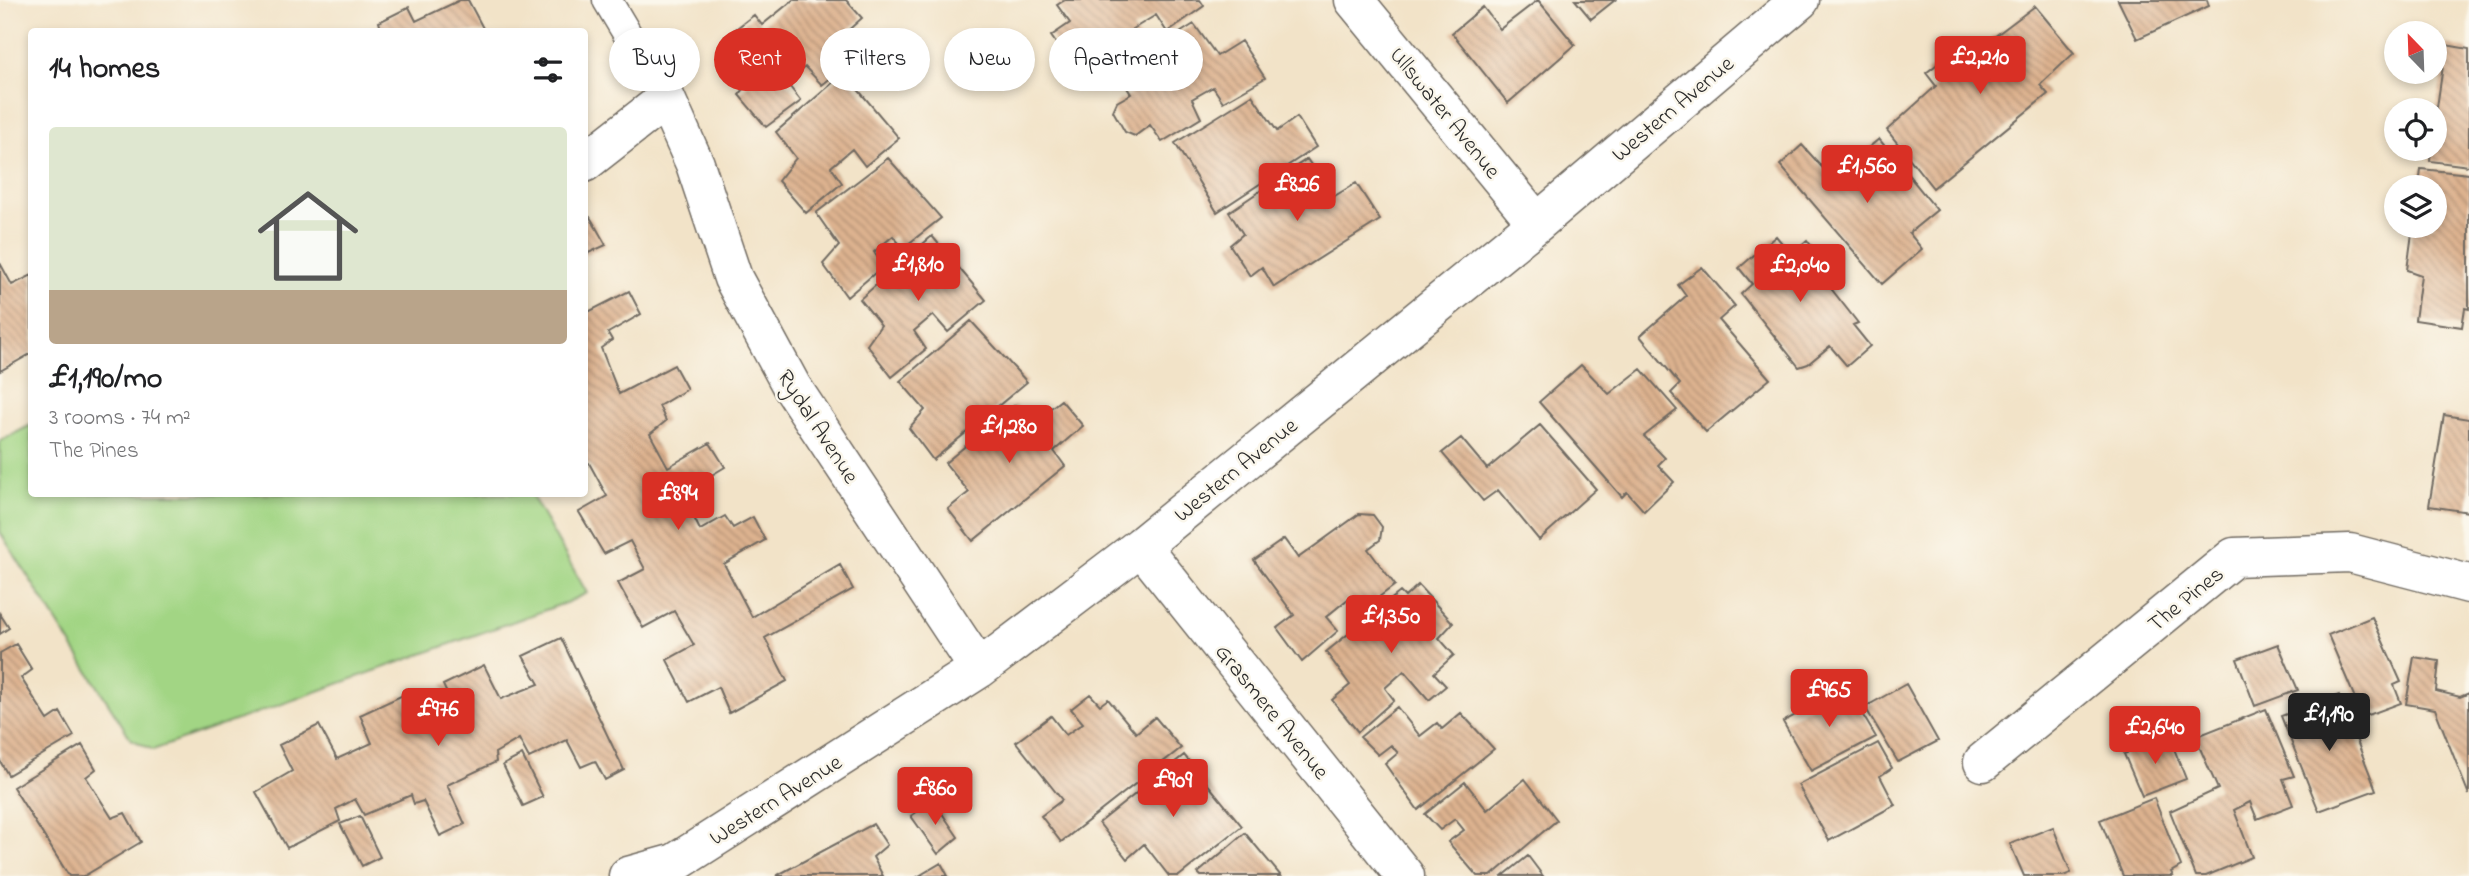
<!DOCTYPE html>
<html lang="en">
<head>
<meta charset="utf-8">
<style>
	:root { --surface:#fff; --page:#f6f6f6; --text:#202124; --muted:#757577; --accent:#d93025 }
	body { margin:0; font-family:"Indie Flower",sans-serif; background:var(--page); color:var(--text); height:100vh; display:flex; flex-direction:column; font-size:26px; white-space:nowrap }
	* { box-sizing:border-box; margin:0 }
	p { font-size:23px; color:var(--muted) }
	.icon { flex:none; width:38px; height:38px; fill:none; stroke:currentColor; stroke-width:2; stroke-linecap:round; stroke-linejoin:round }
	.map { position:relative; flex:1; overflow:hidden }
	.details { position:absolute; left:28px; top:28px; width:560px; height:469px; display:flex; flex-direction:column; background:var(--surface); border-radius:7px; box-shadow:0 4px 10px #0003 }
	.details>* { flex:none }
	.top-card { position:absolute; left:609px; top:28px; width:665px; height:63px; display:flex; gap:14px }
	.needle { width:46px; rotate:337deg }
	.fabs { position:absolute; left:2384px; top:21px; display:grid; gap:14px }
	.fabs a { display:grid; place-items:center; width:63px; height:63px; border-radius:50%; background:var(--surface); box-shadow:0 4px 10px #0003; font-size:35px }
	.price { position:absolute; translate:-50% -60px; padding:0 16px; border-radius:7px; background:var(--accent); color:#fff; font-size:23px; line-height:46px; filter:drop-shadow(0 2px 4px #0008) }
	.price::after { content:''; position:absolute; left:50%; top:42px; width:21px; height:16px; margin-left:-10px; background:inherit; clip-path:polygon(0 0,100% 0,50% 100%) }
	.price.on { background:#222; color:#fff }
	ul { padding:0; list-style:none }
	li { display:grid; align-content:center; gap:14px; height:371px; padding:0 21px }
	li span { display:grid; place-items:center; height:217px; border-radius:7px; color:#555 }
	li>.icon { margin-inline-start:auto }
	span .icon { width:126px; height:126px; fill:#fffc; stroke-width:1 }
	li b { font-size:30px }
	h2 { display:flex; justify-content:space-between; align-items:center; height:84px; padding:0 21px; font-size:30px }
	.tag { padding:0 24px; border-radius:32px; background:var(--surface); box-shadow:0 4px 10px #0003; font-size:24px; line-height:63px }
	.tag.on { background:var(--accent); color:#fff }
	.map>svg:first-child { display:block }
	.green { fill:#a2d584; stroke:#668058; stroke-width:2 }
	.building { fill:url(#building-back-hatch) }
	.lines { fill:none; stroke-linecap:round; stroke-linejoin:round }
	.lane-casing { stroke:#716b62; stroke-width:31 }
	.street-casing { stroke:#716b62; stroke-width:41 }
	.lane { stroke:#fff; stroke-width:28 }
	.street { stroke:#fff; stroke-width:38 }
	.labels { text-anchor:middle; stroke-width:5; stroke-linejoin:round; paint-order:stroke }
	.street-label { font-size:23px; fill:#2b2b2b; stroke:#fbf7ec }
</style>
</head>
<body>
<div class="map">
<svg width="2469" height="876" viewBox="0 0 2469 876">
	<defs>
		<pattern id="building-back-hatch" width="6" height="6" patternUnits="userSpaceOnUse" patternTransform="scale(1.75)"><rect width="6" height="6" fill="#ddb28f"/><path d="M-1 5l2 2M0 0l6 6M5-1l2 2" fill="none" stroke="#b39175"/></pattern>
	</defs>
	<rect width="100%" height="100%" fill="#fbf7ec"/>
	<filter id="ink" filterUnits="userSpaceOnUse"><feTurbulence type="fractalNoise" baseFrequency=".0143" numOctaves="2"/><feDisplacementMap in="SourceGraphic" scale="14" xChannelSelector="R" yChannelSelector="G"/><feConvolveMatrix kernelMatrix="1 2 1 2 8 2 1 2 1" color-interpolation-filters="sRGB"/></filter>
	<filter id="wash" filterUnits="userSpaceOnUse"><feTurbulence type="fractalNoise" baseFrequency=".00686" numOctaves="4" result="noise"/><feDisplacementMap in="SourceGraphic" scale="28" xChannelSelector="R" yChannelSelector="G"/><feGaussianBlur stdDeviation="1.57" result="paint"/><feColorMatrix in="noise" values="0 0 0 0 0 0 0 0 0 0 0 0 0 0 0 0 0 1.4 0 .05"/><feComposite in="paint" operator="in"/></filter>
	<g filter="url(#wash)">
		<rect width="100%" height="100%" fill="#f2e3c8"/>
		<!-- green -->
		<path class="green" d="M31 425 32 494H531L587 593 568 602 153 750 131 739 0 532V441Z"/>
		<g id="blocks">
			<!-- building -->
			<path class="building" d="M460 0H468L485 32H382L379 22 409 7 416 21Z
				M793 0H846L862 18 843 35 858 56 822 85 805 67 786 82 801 101 766 127 739 95 752 79 730 55 735 50 724 38 754 15 762 25Z
				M1065 0H1200L1204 6 1167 32 1156 15 1133 29 1144 47 1104 73 1091 54 1074 69 1051 36 1070 23 1057 5Z
				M1538 0 1575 45 1508 103 1452 33 1483 7 1500 29Z
				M1575 0H1615L1591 19Z
				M2118 0H2207L2209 6 2137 39Z
				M2035 6 2074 53 2040 85 2048 94 1933 188 1887 130 1936 86 1926 73 1958 48 1966 58Z
				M1194 24 1217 56 1241 41 1265 78 1223 102 1213 87 1192 99 1201 118 1162 142 1150 125 1135 136 1125 132 1113 111 1117 102 1131 94 1117 72Z
				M2446 45 2469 49V166L2430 161 2431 149H2434V128Z
				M844 73 899 138 865 166 852 149 831 167 842 183 806 213 778 181 796 158 776 132Z
				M1252 95 1277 131 1297 117 1316 147 1217 212 1175 143Z
				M1879 139 1937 210 1909 233 1922 249 1882 284 1780 165 1802 145 1832 178Z
				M888 158 941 218 903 248 893 236 874 252 883 266 847 297 823 264 839 246 816 213Z
				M1307 159 1333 197 1356 183 1380 220 1274 287 1262 267 1250 276 1230 245 1243 234 1229 212Z
				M2421 169 2469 174V309L2465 308 2462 327 2415 320 2421 275 2407 270 2413 226H2434V187H2419Z
				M590 217 606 245 584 255V220Z
				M932 236 986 300 948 332 933 315 914 331 926 349 892 377 867 345 881 325 860 299Z
				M1776 236 1791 254 1807 240 1829 270 1822 277 1858 323 1853 325 1870 346 1847 366 1830 346 1808 364 1799 367 1741 294 1752 284 1739 268Z
				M0 263 12 285 32 275V353L0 371Z
				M1702 267 1735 306 1719 320 1770 379 1706 432 1671 393 1680 384 1640 336 1686 296 1678 285Z
				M629 291 641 314 608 333 612 340 601 348 619 394 674 365 687 389 659 406 666 421 650 434 668 467 710 443 725 467 682 493 700 530 725 516 733 528 753 517 765 540 724 564 752 617 840 565 853 589 765 638 787 681 729 713 718 687 689 702 667 660 694 645 674 611 643 628 618 583 645 569 630 541 604 554 579 512 607 496 589 463 584 465V314Z
				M971 321 1027 382 933 460 909 428 925 410 900 381Z
				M1581 365 1609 394 1641 369 1677 410 1644 436 1665 458 1658 465 1674 482 1644 511 1627 492 1622 497 1539 402Z
				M1061 400 1083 426 1054 451 1065 466 973 541 948 509 969 492 945 463 1015 405 1032 423Z
				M2444 415 2469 419V512L2429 506Z
				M1540 425 1596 489 1539 540 1498 490 1483 501 1442 453 1461 438 1487 469Z
				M1359 514 1373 515 1382 527 1380 540 1368 549 1395 585 1359 612 1348 599 1326 617 1338 631 1302 662 1277 628 1294 615 1254 560 1284 539 1298 558Z
				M1418 585 1453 623 1439 638 1454 655 1434 673 1446 686 1429 700 1404 671 1385 688 1394 700 1358 732 1332 700 1350 685 1326 652 1400 592 1405 597Z
				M0 614 9 628 0 634Z
				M2372 617 2401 682 2394 685 2401 703 2363 717 2328 635Z
				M561 638 624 770 605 780 595 761 581 767 567 740 529 758 519 739 495 753 496 762 447 785 465 824 440 836 423 801 414 804 411 795 364 815 355 799 336 809 340 821 287 848 256 792 292 771 279 745 319 725 337 759 372 743 360 715 403 695 418 727 455 711 443 685 484 665 501 699 539 684 523 656Z
				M16 644 32 670 21 678 48 720 60 712 74 736 8 775 0 761V653Z
				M2278 644 2298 690 2255 706 2237 659Z
				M2414 657 2439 661 2436 691 2460 697 2469 693V795L2435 709 2406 704Z
				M1906 684 1938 741 1898 762 1865 707Z
				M1846 687 1876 737 1811 771 1783 722Z
				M1090 694 1100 705 1108 699 1136 733 1155 717 1181 748 1061 842 1041 816 1062 800 1016 742 1051 716 1066 735 1083 723 1071 709Z
				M2339 695 2376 790 2319 811 2281 716Z
				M1397 707 1420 736 1437 723 1442 729 1461 713 1494 749 1418 810 1385 764 1398 753 1391 745 1378 755 1360 737Z
				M2266 709 2294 776 2283 779 2293 805 2257 819 2250 802 2234 810 2252 857 2206 876H2196L2170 811 2218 789 2195 737Z
				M2169 736 2186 779 2142 796 2124 754Z
				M1878 743 1892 768 1880 776 1895 805 1829 841 1798 785Z
				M82 745 96 769 86 777 112 818 125 813 141 842 84 876H69L13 787Z
				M522 755 543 797 523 806 503 765Z
				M1184 755 1242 826 1179 876H1169L1144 844 1127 859 1099 823Z
				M1525 779 1557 820 1491 876H1477L1448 842 1464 830 1455 819 1440 830 1425 814 1465 782 1487 810Z
				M2154 798 2181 866 2171 872 2173 876H2123L2100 820Z
				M933 800 958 837 938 854 911 816Z
				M360 816 380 857 362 866 340 824Z
				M873 824 887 845 873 857 883 876H776Z
				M2053 827 2071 873 2063 876H2024L2010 844Z
				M1245 833 1281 876H1201L1198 873Z
				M1528 856 1543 876H1503Z
				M941 863 948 876H919Z"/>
		</g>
	</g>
	<g filter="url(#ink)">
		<use href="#blocks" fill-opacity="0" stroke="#716b62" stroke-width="2"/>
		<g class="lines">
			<!-- lane casing -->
			<g class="lane-casing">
				<path id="lane" d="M607 0 666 99"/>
			</g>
			<!-- street casing -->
			<g class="street-casing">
				<path id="street" d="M1354 0 1537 223
					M584 163 666 99 695 164 733 278 792 387 979 669
					M1141 546 1405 876
					M1983 762 2234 557 2350 553 2469 584
					M628 876 675 863 979 669 1141 546 1537 223 1800 0"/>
			</g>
			<!-- lane -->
			<use href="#lane" class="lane"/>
			<!-- street -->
			<use href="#street" class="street"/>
		</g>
	</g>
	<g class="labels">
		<!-- street labels -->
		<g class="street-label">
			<text transform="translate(1672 108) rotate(-40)" y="8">Western Avenue</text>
			<text transform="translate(1446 112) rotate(51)" y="8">Ullswater Avenue</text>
			<text transform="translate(819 426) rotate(57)" y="8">Rydal Avenue</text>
			<text transform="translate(1235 469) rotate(-39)" y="8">Western Avenue</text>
			<text transform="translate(2185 598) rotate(-39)" y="8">The Pines</text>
			<text transform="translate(1273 711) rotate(51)" y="8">Grasmere Avenue</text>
			<text transform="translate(775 799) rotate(-32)" y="8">Western Avenue</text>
		</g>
	</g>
</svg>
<div class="fabs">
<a><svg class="needle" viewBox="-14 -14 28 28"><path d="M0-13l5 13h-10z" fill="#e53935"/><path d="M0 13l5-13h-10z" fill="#757577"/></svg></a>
<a><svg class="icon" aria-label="locate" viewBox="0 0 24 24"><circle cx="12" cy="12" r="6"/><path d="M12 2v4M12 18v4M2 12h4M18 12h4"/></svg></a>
<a><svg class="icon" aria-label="layers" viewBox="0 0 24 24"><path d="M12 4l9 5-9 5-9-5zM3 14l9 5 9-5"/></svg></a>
</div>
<b class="price" style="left:1980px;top:96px">£2,210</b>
<b class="price" style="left:1867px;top:205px">£1,560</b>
<b class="price" style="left:1297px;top:223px">£826</b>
<b class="price" style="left:918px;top:303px">£1,810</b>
<b class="price" style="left:1800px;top:304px">£2,040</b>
<b class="price" style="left:1009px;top:465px">£1,280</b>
<b class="price" style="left:678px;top:532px">£894</b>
<b class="price" style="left:1391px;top:655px">£1,350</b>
<b class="price" style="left:1829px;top:729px">£965</b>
<b class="price" style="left:438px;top:748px">£976</b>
<b class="price on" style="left:2329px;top:753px">£1,190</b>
<b class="price" style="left:2155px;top:766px">£2,640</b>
<b class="price" style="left:1173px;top:819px">£909</b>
<b class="price" style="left:935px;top:827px">£860</b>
<div class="top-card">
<a class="tag">Buy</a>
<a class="tag on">Rent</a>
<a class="tag">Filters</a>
<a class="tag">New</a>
<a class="tag">Apartment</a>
</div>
<section class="details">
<h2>14 homes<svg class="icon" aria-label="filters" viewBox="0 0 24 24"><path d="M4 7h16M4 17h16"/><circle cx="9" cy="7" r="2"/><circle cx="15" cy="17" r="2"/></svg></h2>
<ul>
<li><span style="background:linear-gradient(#dfe7d0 75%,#b9a48a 0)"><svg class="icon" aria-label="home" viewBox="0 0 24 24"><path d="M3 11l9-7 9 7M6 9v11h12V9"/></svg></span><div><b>£1,190/mo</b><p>3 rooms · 74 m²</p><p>The Pines</p></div></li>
</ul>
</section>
</div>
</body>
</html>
